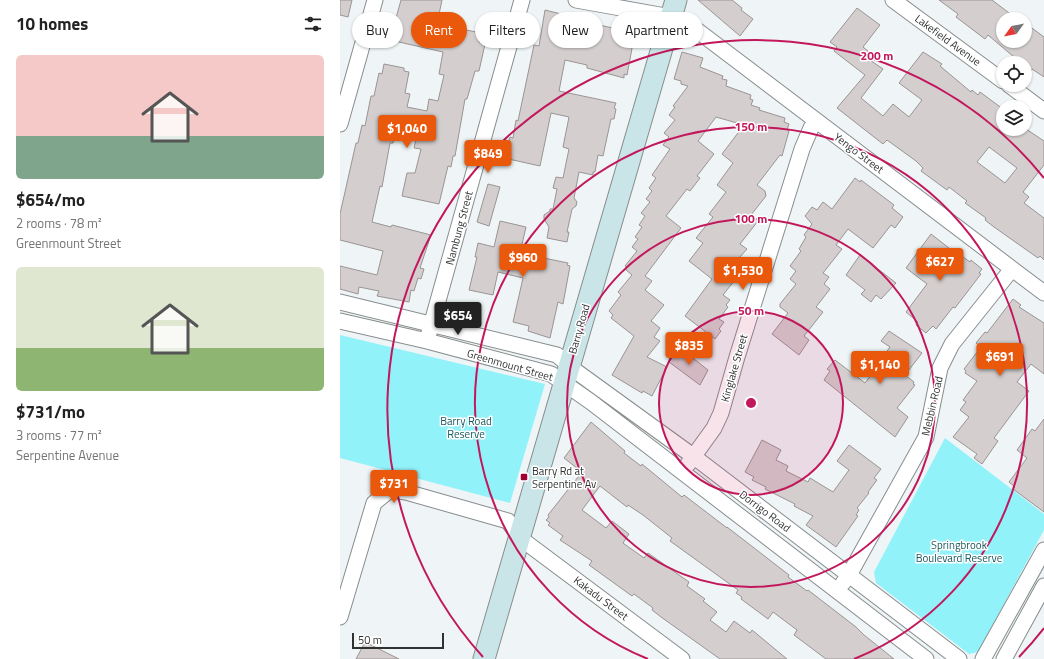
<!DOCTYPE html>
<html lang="en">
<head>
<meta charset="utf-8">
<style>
	:root { --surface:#fff; --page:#f2f2f2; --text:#222; --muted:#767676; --accent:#ea580c }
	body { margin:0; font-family:"Titillium Web",sans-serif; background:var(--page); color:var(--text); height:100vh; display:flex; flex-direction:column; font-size:15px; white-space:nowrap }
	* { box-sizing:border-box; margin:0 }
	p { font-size:13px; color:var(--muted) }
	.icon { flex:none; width:22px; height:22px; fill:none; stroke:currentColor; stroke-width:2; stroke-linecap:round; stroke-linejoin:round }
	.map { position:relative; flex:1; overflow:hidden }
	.side { display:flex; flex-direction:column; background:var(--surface); width:340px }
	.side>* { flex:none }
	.top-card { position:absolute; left:12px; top:12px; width:380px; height:36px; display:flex; gap:8px }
	.needle { width:26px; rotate:237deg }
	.fabs { position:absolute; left:656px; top:12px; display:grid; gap:8px }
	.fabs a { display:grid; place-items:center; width:36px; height:36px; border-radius:50%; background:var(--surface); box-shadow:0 1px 3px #0004; font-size:20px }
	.scale { position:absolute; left:12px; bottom:10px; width:92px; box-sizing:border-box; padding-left:4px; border:2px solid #303232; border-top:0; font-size:11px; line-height:14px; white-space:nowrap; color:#303232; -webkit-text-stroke:3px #fff; paint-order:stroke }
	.price { position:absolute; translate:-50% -34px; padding:0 9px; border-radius:4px; background:var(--accent); color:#fff; font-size:13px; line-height:26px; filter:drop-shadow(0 1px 2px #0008) }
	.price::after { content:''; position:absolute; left:50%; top:24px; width:12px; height:9px; margin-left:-6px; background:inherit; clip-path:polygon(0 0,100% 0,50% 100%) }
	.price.on { background:#222; color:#fff }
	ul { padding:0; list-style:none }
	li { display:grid; align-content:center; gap:8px; height:212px; padding:0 16px }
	li span { display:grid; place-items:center; height:124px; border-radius:6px; color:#555 }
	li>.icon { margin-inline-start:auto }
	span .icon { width:72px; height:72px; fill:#fffc; stroke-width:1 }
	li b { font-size:17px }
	h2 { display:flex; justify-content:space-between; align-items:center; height:48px; padding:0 16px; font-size:17px }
	.pill { padding:0 14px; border-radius:18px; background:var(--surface); box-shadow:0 1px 3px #0004; font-size:14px; line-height:36px }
	.pill.on { background:var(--accent); color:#fff }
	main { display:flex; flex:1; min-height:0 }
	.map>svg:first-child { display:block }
	.green { fill:#92f2fa }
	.building { fill:#d4cece; stroke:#9a9494; fill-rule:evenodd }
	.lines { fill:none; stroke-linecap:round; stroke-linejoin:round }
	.street-casing { stroke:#888d8e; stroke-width:17 }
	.secondary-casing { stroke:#888d8e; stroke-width:23 }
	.street { stroke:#fff; stroke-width:15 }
	.secondary { stroke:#c9e5e7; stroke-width:21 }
	.ring { fill:none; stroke:#c2185b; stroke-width:2 }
	.poi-dot { fill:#a10135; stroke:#fff; stroke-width:1.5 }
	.labels { text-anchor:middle; stroke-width:3; stroke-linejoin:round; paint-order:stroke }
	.street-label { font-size:11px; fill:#303232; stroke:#fff }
	.park-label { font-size:11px; fill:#16585d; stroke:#fff }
	.poi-label { font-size:11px; fill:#303232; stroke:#fff; text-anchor:start }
	.centre { fill:#c2185b; stroke:#fff; stroke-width:2 }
	.ring-label { font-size:12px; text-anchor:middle; font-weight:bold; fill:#c2185b; stroke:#fff; stroke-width:3; stroke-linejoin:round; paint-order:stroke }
</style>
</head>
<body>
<main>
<section class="side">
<h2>10 homes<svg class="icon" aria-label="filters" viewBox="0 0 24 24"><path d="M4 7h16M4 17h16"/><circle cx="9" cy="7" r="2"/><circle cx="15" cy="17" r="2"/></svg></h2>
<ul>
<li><span style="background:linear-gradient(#f6c9c9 65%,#7fa58c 0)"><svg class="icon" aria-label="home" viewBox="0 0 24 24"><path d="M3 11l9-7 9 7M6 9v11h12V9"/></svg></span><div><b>$654/mo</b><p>2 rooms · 78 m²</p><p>Greenmount Street</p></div></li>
<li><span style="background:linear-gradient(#dfe7d0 65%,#8fb573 0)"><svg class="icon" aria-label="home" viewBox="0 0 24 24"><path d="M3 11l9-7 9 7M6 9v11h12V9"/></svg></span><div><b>$731/mo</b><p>3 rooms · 77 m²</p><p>Serpentine Avenue</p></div></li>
</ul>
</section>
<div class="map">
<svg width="704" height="659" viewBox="0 0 704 659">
	<rect width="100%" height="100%" fill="#eff5f6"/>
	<!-- green -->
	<path class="green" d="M0 335 205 384 170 503 0 458Z
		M605 438 704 514V530L638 652 629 654 536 583 534 572Z"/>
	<!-- building -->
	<path class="building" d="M0 0H12L8 17 0 15Z
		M61 0H102L97 24 141 33 139 42 145 44 139 71H135L127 99H125L115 156H113L111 167 108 166 99 204 62 196 67 173H75L81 149 74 148 80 121 59 116 53 143H50L42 187 40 186 32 222 51 227 52 225 91 235 80 268 84 269 81 279 78 278 74 291 71 290 69 302 37 296 39 291 19 287 18 294 0 289V266L37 275 43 251 0 240V214L16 143H18L22 125 25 126 31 96H34L39 73 42 74 44 64 64 68V71L69 72 65 93 70 94 67 107 87 111 89 99 98 101 104 75 99 74 103 52 50 40Z
		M358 0H392L402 8 401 10 413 19 400 36Z
		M599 0H652L677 19H663V41H685V23L704 37V77L692 69 685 78V63H681L648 35 645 39 616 17 618 14Z
		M517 8 540 25 523 47 528 51 524 56 543 69 521 98 543 116 553 104 569 117 582 100 559 83 583 52 602 64 600 66 631 92 632 90 638 95 640 92 663 109V129H686L704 141V165L683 192 689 197 684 203 704 218V260L700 256 698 258 654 227 645 220 646 218 625 203 627 201 609 187 607 190 581 171 583 168 576 161 547 140 543 144 497 108 525 75 494 51 497 47 490 42ZM649 147 677 168 665 183 637 162Z
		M205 10 241 19V21L282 30 283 27 298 30 296 44 293 43 287 75 284 74V78L247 68V65L225 60 219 91 276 103 274 108 276 109 274 119H271L263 156 258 155 255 172H253V175L239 172 234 198 237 202 236 206 232 209 227 232H229L227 242 207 238 209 227 204 219V215L210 211V209H213L217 189 213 188 216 177 223 178 229 149 223 147 229 117 211 113 200 166 164 158 170 137 173 138 176 120 178 121 194 45 199 46Z
		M342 52 363 58 360 67 383 76 382 79 387 80 386 86 411 95 410 99 413 100 411 105 420 108 419 110 445 118 444 122 449 124 447 130 449 131 442 156 440 155 417 185 425 191 426 196 411 215 418 221 400 244 407 249 400 257 403 259 393 272 397 274 392 280 394 281 383 295 390 300 386 305 388 307 379 319 384 322 379 329 381 331 375 339 345 316 372 279 349 261 363 243 356 238 373 217 369 214 386 192 377 185 393 163 382 154 404 125 376 117 358 141 374 154 357 176 360 178 350 191 347 189 326 216 341 228 305 276 312 281 305 290 324 305 311 321 320 328 314 337 320 341 307 357 327 367 312 396 303 391 302 393 272 375 294 336 271 318 273 315 269 311 281 295 278 292 292 275 285 269 287 267 285 266 297 251 292 247 298 239 295 237 302 227 299 225 305 216 301 213 310 202 306 199 312 191 309 188 316 178 312 175 330 149 323 145 329 137 324 133 335 120 329 115 335 107 333 106 348 86 341 84V81L334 79Z
		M515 178 520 182 521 180 554 205 552 208 563 217 555 228 551 225 533 248 508 229 496 245 502 249 483 273 489 277 484 284 490 289 476 307 483 312 464 336 469 340 459 355 432 334 448 313 440 307V304L456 284 450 279 456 271 450 266 461 251 459 249 466 237 464 235 472 224 465 216 472 207 477 210 483 202 492 209Z
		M148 184 160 187 149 226 137 222Z
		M160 221 186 227 180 253 228 263 227 265 230 266 223 304 218 302 210 338 188 331 189 326 173 322 183 278 158 272 153 295 129 290 137 257H135L138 243 154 247Z
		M591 234 614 252 615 251 630 262 631 260 642 269 639 273 641 274 615 308 613 307 596 329 593 326 586 333 576 325 578 322 566 312 587 284 566 268Z
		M520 255 556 283 541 299 536 295 531 302 521 294 525 290 506 275Z
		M673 299 681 305 679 307 704 323V374L691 364 677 382 689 391 654 438 658 441 642 464 634 458 637 454 613 437 629 417 620 410 626 402 623 400 637 381 625 373 626 371 624 369 641 347 636 343 645 332 647 333Z
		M549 331 582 353 565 375 574 382 573 384 575 385 557 408 568 417 555 437 484 380 490 371 487 369 495 360 525 383 548 352 547 351 550 347 541 341Z
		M340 348 368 370 360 385 329 362Z
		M704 419V512L673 489 675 487 669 482 687 458 677 450 692 429 695 431Z
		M251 422 285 451 284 453 301 466 302 464 342 497 344 495 387 528V527L449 575 448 577 467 591 468 590 516 627 524 635 554 659H486L454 635 457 630 433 612 428 619 401 599 402 597 396 593 398 590 330 541 332 538 303 515 288 505 287 507 260 486 242 510 266 528 272 521 289 534 283 543 304 558 308 553 349 582 347 586 365 599 363 601 377 612 370 620 386 632 394 621 410 633 412 630 447 659H380L321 617 312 610 313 608 294 594 292 596 249 565 252 561 220 540 223 536 208 525 210 523 206 520 209 517 208 515 242 472 224 458Z
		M422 440 441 450 436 460 448 466 446 471 468 482 470 478 493 492 509 470 497 461 509 445 541 469 534 478 537 480 528 492 529 493 517 508 519 510 516 515 518 516 496 547 466 525 473 516 454 506 455 504 425 489 426 487 412 480 414 477 405 472Z
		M25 642 59 659H16Z"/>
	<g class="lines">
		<!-- street casing -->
		<g class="street-casing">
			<path id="street" d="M236 0 331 17 354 28 704 293
				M553 0 663 81
				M669 85 704 111
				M0 124 35 0
				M0 302 217 355 237 372 353 456 619 659
				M0 321 87 341 211 374 251 402 586 659
				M89 333 182 0
				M348 464 374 428 381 413 397 357 462 149 471 128 477 121
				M503 583 509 575 586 437 600 368 612 344 672 269
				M0 617 34 503 50 490 66 492 168 521 180 538 342 659
				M643 659 704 550
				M664 659 704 586"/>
		</g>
		<!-- secondary casing -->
		<g class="secondary-casing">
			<path id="secondary" d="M144 659 336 0"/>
		</g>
		<!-- street -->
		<use href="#street" class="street"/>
		<!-- secondary -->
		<use href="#secondary" class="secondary"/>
	</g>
	<!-- distance rings -->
	<circle cx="411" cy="403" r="92" fill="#c2185b" fill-opacity=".12"/>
	<g class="ring">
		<circle cx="411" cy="403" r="92"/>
		<circle cx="411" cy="403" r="184"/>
		<path d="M308 659A276 276 0 1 1 514 659"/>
		<path d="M704 628A369 369 0 0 1 679 657M143 657A369 369 0 1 1 704 178"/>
	</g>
	<!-- markers -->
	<rect class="poi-dot" x="180" y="473" width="8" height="8" rx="2"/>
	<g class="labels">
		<!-- street labels -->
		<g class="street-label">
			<text transform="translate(608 40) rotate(36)" y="4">Lakefield Avenue</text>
			<text transform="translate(519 153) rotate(37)" y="4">Yengo Street</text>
			<text transform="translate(119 228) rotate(-75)" y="4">Nambung Street</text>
			<text transform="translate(239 329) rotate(-74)" y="4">Barry Road</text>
			<text transform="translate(170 365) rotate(16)" y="4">Greenmount Street</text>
			<text transform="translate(394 368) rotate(-74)" y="4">Kinglake Street</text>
			<text transform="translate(592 406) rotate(-77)" y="4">Mebbin Road</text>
			<text transform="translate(425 511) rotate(37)" y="4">Dorrigo Road</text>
			<text transform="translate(261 598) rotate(37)" y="4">Kakadu Street</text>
		</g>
		<!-- park labels -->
		<g class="park-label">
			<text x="126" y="425">Barry Road<tspan x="126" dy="13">Reserve</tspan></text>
			<text x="619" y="549">Springbrook<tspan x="619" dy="13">Boulevard Reserve</tspan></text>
		</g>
		<!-- poi labels -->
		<g class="poi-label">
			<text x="192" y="475">Barry Rd at<tspan x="192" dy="13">Serpentine Av</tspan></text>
		</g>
	</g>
	<circle cx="411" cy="403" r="6" class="centre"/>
	<g class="ring-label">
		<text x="537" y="60">200 m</text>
		<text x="411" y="131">150 m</text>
		<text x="411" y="223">100 m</text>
		<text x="411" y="315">50 m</text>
	</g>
</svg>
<div class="fabs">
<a><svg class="needle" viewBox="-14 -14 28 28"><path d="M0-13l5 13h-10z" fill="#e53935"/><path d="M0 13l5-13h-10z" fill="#767676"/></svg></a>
<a><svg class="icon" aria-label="locate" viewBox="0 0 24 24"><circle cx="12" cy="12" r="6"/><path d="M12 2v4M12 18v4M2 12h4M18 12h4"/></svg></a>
<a><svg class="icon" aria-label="layers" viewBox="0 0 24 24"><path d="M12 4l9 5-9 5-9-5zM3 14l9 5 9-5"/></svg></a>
</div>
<div class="scale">50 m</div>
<b class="price" style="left:67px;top:149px">$1,040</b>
<b class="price" style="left:148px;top:174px">$849</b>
<b class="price" style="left:183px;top:278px">$960</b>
<b class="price" style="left:600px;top:282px">$627</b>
<b class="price" style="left:403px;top:291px">$1,530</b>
<b class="price on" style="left:118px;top:336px">$654</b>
<b class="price" style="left:349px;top:366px">$835</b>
<b class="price" style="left:660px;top:377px">$691</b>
<b class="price" style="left:540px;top:385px">$1,140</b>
<b class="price" style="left:54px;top:504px">$731</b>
<div class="top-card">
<a class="pill">Buy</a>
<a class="pill on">Rent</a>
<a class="pill">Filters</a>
<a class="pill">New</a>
<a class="pill">Apartment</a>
</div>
</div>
</main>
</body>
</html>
